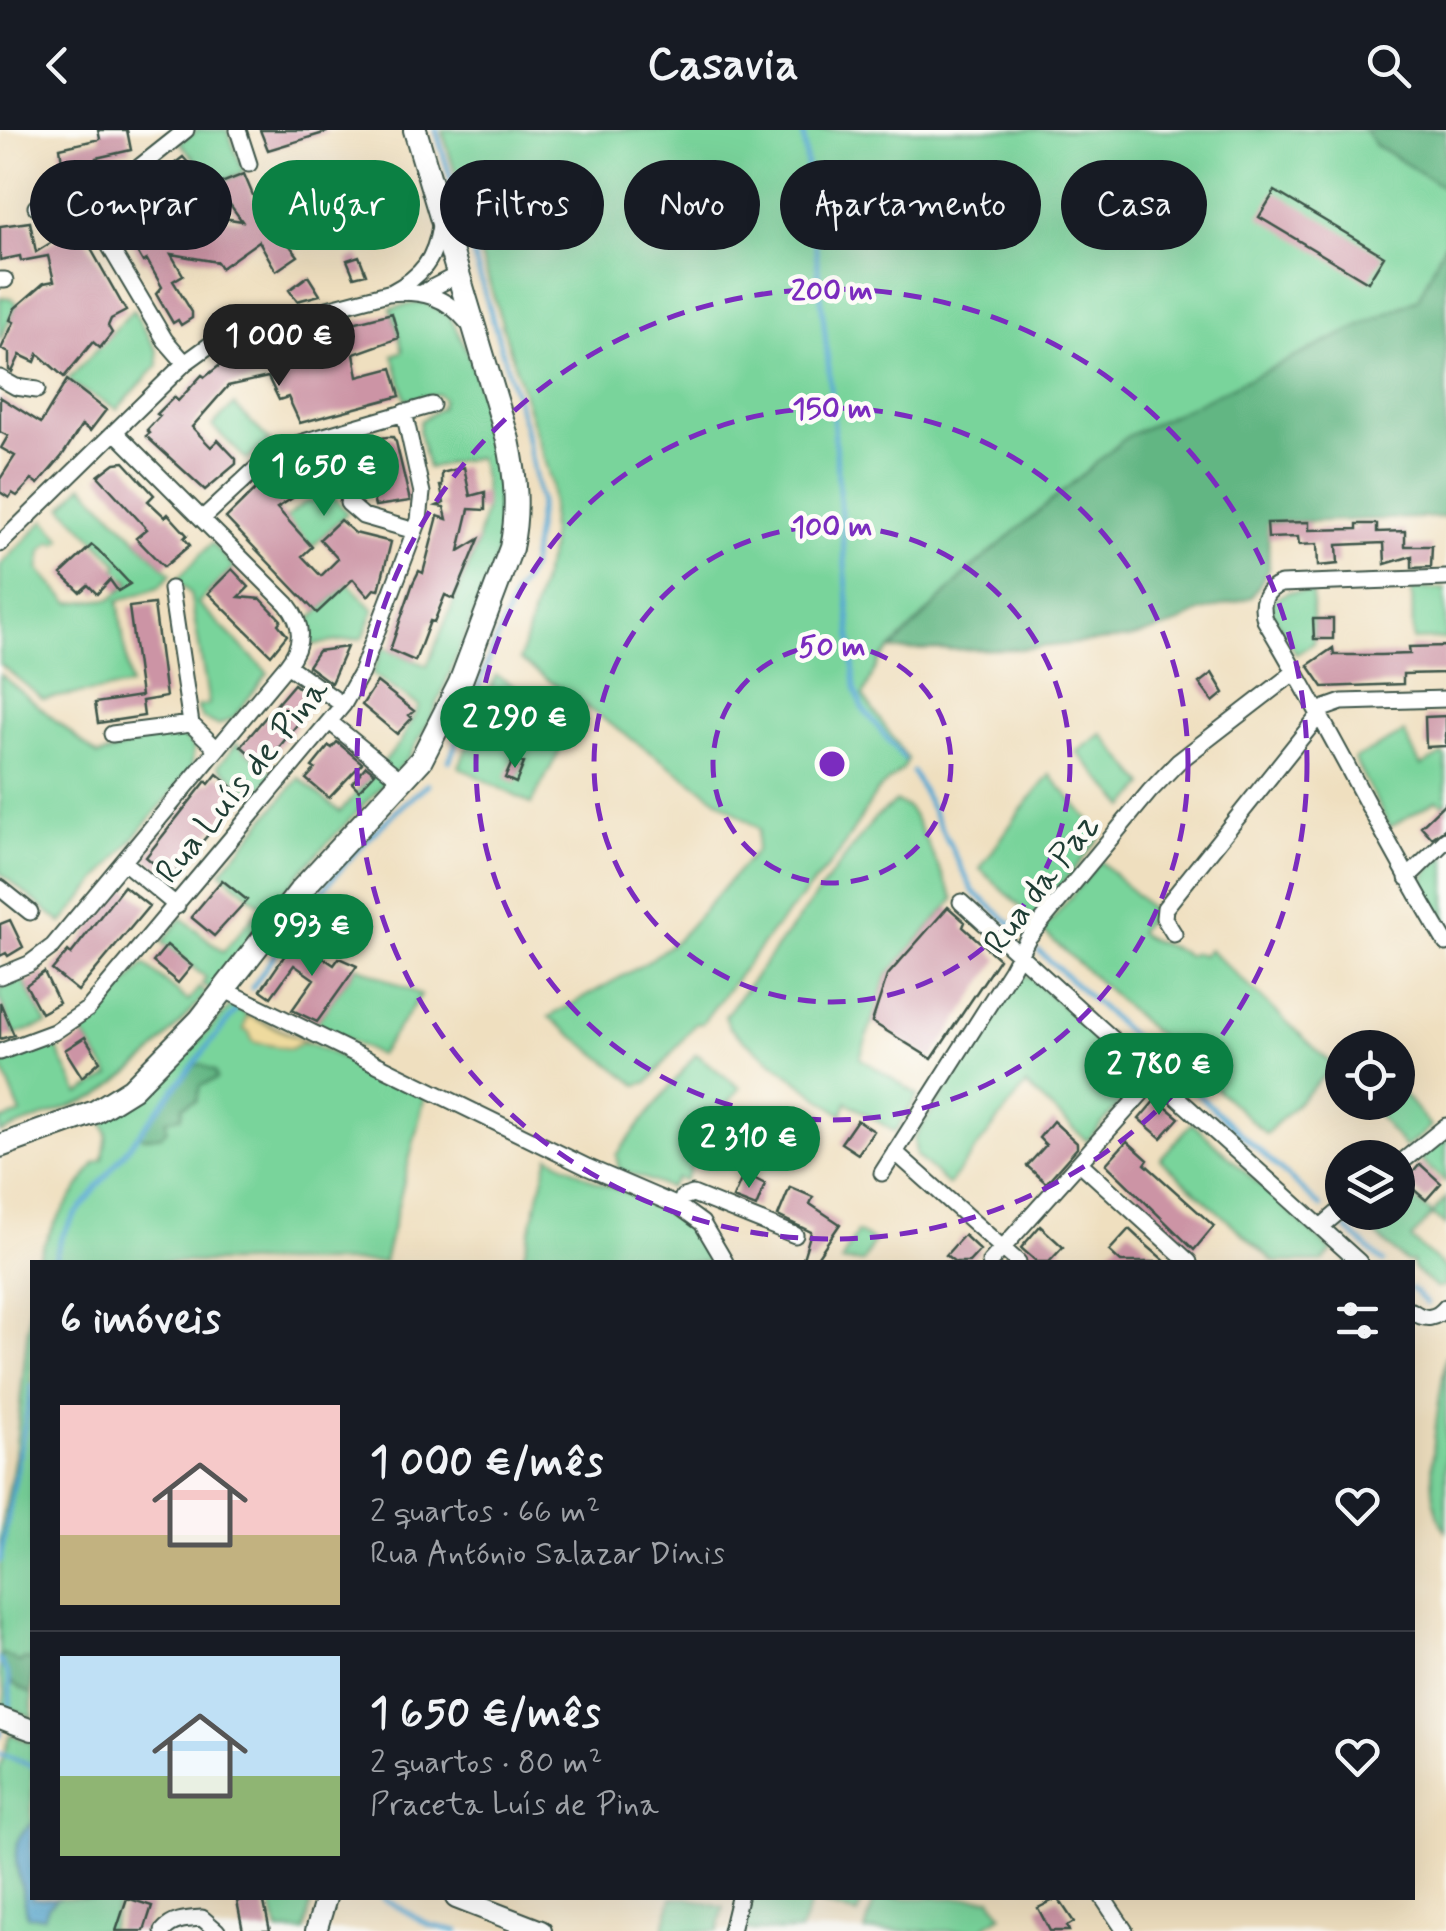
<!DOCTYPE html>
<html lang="pt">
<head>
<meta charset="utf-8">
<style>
	:root { --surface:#171b24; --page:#20242c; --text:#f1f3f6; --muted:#9ea1a6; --line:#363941; --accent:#0b8043 }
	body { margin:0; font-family:Mynerve,sans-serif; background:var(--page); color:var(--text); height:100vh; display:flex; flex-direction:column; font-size:38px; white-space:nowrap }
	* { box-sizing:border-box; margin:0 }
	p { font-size:32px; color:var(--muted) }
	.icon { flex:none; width:55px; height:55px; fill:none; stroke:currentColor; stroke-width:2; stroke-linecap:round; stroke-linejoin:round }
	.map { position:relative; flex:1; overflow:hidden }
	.side { position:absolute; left:30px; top:1130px; width:1385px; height:640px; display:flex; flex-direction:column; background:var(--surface); border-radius:0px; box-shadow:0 10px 40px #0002 }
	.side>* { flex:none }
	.hud { position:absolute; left:30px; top:30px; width:1388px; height:90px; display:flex; gap:20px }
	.fabs { position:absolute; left:1325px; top:900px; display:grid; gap:20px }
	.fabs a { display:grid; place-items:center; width:90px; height:90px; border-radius:50%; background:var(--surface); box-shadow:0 10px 40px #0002; font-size:50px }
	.price { position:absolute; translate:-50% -85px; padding:0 22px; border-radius:35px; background:var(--accent); color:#fff; font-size:32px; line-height:65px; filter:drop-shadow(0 2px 5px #0008) }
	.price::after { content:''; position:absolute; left:50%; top:60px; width:30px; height:22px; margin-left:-15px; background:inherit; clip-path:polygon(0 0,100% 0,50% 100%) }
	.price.selected { background:#222; color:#fff }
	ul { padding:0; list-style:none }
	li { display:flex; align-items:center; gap:30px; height:250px; padding:0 30px }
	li+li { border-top:2px solid var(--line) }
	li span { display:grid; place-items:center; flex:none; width:280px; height:200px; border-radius:0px; color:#555 }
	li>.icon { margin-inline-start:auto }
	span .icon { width:120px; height:120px; fill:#fffc; stroke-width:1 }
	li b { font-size:42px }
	h2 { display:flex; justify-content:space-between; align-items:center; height:120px; padding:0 30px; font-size:42px }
	.tag { padding:0 35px; border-radius:45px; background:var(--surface); box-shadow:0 10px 40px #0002; font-size:35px; line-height:90px }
	.tag.selected { background:var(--accent); color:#fff }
	header { display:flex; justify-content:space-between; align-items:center; height:130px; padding:0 30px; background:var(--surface); font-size:45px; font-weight:700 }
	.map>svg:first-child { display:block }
	.green { fill:#79d49b; stroke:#4c8868; stroke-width:2.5 }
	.forest { fill:#62b683; stroke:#407a5c; stroke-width:2.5 }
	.sand { fill:#eeda9e; stroke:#868c69; stroke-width:2.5 }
	.water { fill:#57a9d2; stroke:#3b7383; stroke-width:2.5 }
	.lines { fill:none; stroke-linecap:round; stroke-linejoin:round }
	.stream { stroke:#57a9d2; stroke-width:5 }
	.building { fill:#cc94a5 }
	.street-casing { stroke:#3e5549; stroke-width:19 }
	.secondary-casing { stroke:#3e5549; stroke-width:24 }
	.primary-casing { stroke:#3e5549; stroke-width:26 }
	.street { stroke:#fff; stroke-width:15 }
	.secondary { stroke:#fff; stroke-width:20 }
	.primary { stroke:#fff; stroke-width:22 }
	.ring { fill:none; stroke:#7b2cbf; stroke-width:5; stroke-dasharray:18 12 }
	.labels { text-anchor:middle; stroke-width:9; stroke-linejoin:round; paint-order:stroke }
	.street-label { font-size:35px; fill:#1f3d34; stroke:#fdfcf7 }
	.centre { fill:#7b2cbf; stroke:#fdfcf7; stroke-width:5 }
	.ring-label { font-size:30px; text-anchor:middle; font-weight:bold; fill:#7b2cbf; stroke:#fdfcf7; stroke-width:9; stroke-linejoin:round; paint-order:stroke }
</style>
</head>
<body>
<header><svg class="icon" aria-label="back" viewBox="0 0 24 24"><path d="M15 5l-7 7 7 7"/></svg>Casavia<svg class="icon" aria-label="search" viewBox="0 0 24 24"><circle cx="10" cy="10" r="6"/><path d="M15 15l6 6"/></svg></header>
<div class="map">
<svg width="1446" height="1801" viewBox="0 0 1446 1801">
	<rect width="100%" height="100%" fill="#fdfcf7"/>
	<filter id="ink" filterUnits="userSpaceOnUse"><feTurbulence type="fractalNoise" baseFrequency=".01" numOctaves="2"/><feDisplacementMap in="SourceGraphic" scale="20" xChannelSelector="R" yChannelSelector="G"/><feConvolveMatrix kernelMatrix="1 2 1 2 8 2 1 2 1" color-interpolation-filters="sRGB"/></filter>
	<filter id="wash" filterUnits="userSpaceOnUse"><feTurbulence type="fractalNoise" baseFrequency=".0048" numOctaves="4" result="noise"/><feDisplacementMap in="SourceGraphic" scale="40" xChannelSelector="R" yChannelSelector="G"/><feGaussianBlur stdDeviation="2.25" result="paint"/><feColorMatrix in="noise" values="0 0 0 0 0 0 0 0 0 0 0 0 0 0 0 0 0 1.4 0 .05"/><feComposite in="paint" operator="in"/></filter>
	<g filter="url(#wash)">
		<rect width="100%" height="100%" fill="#efdfbf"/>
		<!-- green -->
		<path class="green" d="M198 0H227L244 42 215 54 180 12Z
			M442 0H1365L1375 15 1446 59V111L1418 169 1128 306 970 440 880 529 863 566 908 629 903 639 877 661 838 725 771 803 702 893 695 894 649 952 637 955 549 887 646 833 678 809 756 721 759 699 520 530 550 421 552 355Z
			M0 167 11 168 17 173 0 211Z
			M423 172 449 186 458 202 470 229 495 310 506 377 494 436 433 584 409 627 304 738 210 859 202 854 206 848 162 812 182 788 223 822 262 776 221 742 299 648 340 682 400 613 419 576 372 544 383 517 427 536 476 418 485 380 484 352 478 327 428 338 419 302 420 291 441 278 443 269 438 264 406 270 393 225 403 221 391 178Z
			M133 180 157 221 158 235 117 279 67 251Z
			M234 275 270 311 247 330 212 296Z
			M83 355 171 444 159 457 118 471 130 556 43 569 0 534V436L45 390 62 409 56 414 52 411 42 421 39 440 70 473 111 469 130 453 127 449H119L116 439 119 435 63 377Z
			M332 365 347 383 312 417 285 389 304 373Z
			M212 413 234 437 198 473 268 543 233 588 218 595 202 588 197 577 209 574 190 463 177 450Z
			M348 453 374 480 363 508 310 515 309 491Z
			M1412 459H1445L1446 509 1413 510Z
			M1288 462H1312L1314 513 1296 524 1272 483 1273 470Z
			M0 544 98 626 126 617 128 611 162 604H181L194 618 191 640 62 793 0 743Z
			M496 545 575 592 531 674 459 637Z
			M1404 603 1421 636 1443 624 1446 628V678L1437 670 1390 697 1354 629Z
			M1102 604 1145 655 1126 677 1077 622Z
			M237 613 274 644 255 666 218 636Z
			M1050 645 1102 705 1034 789 980 739 1021 680Z
			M896 672 907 677 915 688 954 769 887 846 860 928 918 965 895 1002 847 972 842 985 739 906 729 897 725 886 875 688Z
			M1446 724V798L1445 799 1422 753 1429 739Z
			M1100 731 1154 782 1138 802C1150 814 1173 814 1187 826L1195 823 1203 825 1209 819 1334 936 1266 1004 1043 801Z
			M144 834 188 871 199 858 206 864 148 928 99 966 0 1003V991L21 984 0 932 55 915 79 964 110 946 80 899 114 870Z
			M357 836 421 865 379 925 315 894Z
			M1022 845 1030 847 1130 937 1135 945V956L1087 1011 1026 955 948 1055 916 1026 914 1008Z
			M23 850 47 894 14 905 0 870V858Z
			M232 875 242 882 425 966 384 1132H37C49 1095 74 1066 95 1033L103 1029 107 1004 102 989 157 954Z
			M696 924 740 958 699 1010 704 1014 684 1051 676 1048 669 1058 619 1039 616 1025Z
			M1402 962 1431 997 1405 1018 1376 983 1389 973 1398 972V966Z
			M1192 993 1332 1121 1323 1132H1274L1160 1029Z
			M1445 1008 1446 1009V1052L1419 1029Z
			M549 1026 597 1052 664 1075 694 1095 712 1132H522Z
			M1398 1055 1432 1084 1446 1068V1096L1432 1085 1411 1109 1446 1139 1444 1157 1436 1158 1413 1138 1412 1132H1406L1359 1089V1083L1398 1082Z
			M857 1102 874 1111 863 1132H841Z
			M32 1156V1587L3 1576 5 1561 0 1545V1407L15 1326Z
			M1446 1225V1401C1418 1367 1441 1268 1446 1225Z
			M10 1604 32 1613V1768H120L109 1801H0V1639Z
			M270 1768H312L305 1801H278Z
			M672 1768H688L724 1778 718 1801H663Z
			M750 1768H863L858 1785 811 1772 800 1801H754L742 1798Z
			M875 1768H991L1002 1785 986 1795 983 1801H865Z"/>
		<!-- forest -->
		<path class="forest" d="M1365 0H1446V59L1375 14Z
			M1446 111V387L1268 393 1269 439 1252 467 1200 482 1174 495 1130 508 1020 519 891 520 970 440 1128 306 1418 169Z
			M201 934 215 942 217 949 200 956 197 970 183 976 181 987 166 990 167 999 162 1005 144 1008 139 1005 194 936Z
			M4 1524 19 1532 26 1529 32 1531V1564L12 1553 0 1528Z"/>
		<!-- sand -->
		<path class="sand" d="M247 885 311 914 301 913 291 919 253 912 249 902 244 900Z"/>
		<!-- water -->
		<path class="water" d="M32 1693V1768H57L49 1775 44 1787 27 1786C25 1754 0 1716 32 1693Z"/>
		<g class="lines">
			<!-- stream -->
			<path class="stream" d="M436 0 524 294 540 371 530 440 514 466 449 631
				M803 0 831 260 855 558 862 578 904 629
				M913 642 973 761 1015 797
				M1039 821 1154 926
				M252 858C303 781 355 713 428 654
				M1180 948 1321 1077
				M1347 1099 1383 1132
				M54 1132 61 1108 73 1088 237 879
				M1412 1159 1427 1173
				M0 1431 32 1256
				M0 1530C10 1544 11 1558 10 1576
				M0 1606 1 1601
				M0 1624 32 1636
				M383 1768 429 1795 458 1801"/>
		</g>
		<g id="blocks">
			<!-- building -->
			<path class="building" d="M98 0H127L131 20 96 28 100 43 81 47 80 42 74 43 71 33 62 32 60 18 100 9Z
				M260 0H327V2L268 20Z
				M183 27 200 46 175 64 187 86 195 80 198 84 242 91 216 55 244 44 255 70 261 67 279 102 298 126 276 141 259 111 221 138 217 132 171 124 183 145 173 151 192 182V188L181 195 178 190 173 193 156 164 162 157 147 130 143 132 122 95 151 79 138 65 139 61Z
				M1275 61 1384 126 1368 152 1259 87Z
				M30 92 36 122 78 96 126 181 111 189 108 196 112 203 100 218 93 212 64 247 38 224 35 232 20 225 12 242 9 240V223L1 219 14 192 10 190 15 178 44 153 54 151 48 126 21 131 20 126 0 130V96Z
				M359 126 366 144 354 147 347 130Z
				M308 146 320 165 297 171 289 160Z
				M392 183 399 208 354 224 358 247 392 238 400 266 300 293 288 267 279 270 268 247 228 256 192 297 211 317 218 310 236 329V334L205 360 146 306 150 303 147 300 160 286 157 284 174 267 178 271 202 245 205 247 229 228 226 225Z
				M67 250 106 280 90 301 82 295 62 326 38 354 32 350 17 366 12 363 9 368 0 362V349L15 326 1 318 8 306 0 302V267L41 293Z
				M387 307H393L396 312 410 371 375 376 371 360 360 363 357 342 338 347 314 358H308L277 378 312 417 302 426 321 446 338 429 320 409 340 390 355 403 391 412 379 460 374 459 368 466 353 449 317 483 226 388 272 343 308 325 309 328 355 312Z
				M124 332 154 365 148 371 165 387 168 384 187 405 184 408 190 415 164 437 136 408 147 399 98 346 115 333Z
				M464 337 470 366 485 362V380L469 379 459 421 479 409 454 469 445 465 434 492 430 491 415 531 390 520 413 453 419 441 423 443 438 386 447 389 444 377 437 376 444 373 440 356H442V343Z
				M1309 392V400L1357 399V394H1377V402L1405 401V416H1432L1431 437 1412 438V426L1385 434 1384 413 1337 415 1338 434 1318 436 1317 414 1299 415 1298 407 1268 408 1267 393Z
				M92 415 98 420 130 454 118 461 110 450 97 464 88 455 80 462 61 444Z
				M232 439 249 457 239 467 261 469 281 490 278 494 287 505 271 525 208 463Z
				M154 474 166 567 142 571 144 586 98 593 95 573 141 566 129 477Z
				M1313 489H1333V509H1314Z
				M1446 516V543L1403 544V554L1323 557 1308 535 1333 518 1334 525H1380L1410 524 1409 517Z
				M347 517 331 553 308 536 318 521Z
				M1212 543 1224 563 1213 572 1199 553Z
				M377 552 414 581 409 585 412 588 397 604 362 575Z
				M294 554 316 571 264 636 241 616Z
				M1446 586V616L1426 617 1425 587Z
				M337 612 362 633 329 668 306 649 315 639 312 637 329 616 332 618Z
				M513 630 524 633 516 653 505 648Z
				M366 636 375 643 359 660 352 653Z
				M217 644 241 664 235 674 174 744 163 735 160 739 146 727 206 651 209 654Z
				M1446 672V698L1432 708 1421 696Z
				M222 750 247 770 214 806 191 787Z
				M124 756 149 776 78 861 52 840 68 821 71 824Z
				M948 777 965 792 963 797 999 829 932 929 872 892 887 846Z
				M10 790 23 817 8 826 6 823 0 826V794Z
				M296 809 334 835 339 828 357 836 317 892 292 880 314 849 294 835 271 867 261 860Z
				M167 815 192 836 178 853 153 832Z
				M44 842 59 873 41 883 26 855Z
				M0 872 14 905 0 909Z
				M85 907 100 931 82 947 65 920Z
				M1156 969 1179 988 1161 1008 1139 989Z
				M857 990 874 1001 858 1024 841 1013Z
				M1053 991 1077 1013V1018L1046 1053 1027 1036 1046 1015 1039 1008Z
				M1127 1011 1148 1030 1145 1034 1214 1096 1194 1120 1106 1034Z
				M1420 1034 1441 1053 1426 1070 1405 1052Z
				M744 1043 765 1054 756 1077 733 1068Z
				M790 1057 813 1067 810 1074 840 1094 814 1132H802L811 1102 778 1086Z
				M1040 1096 1063 1117 1049 1132H1037L1021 1118Z
				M1129 1099 1145 1114 1166 1132H1121L1109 1121Z
				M964 1105 980 1120 969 1132H955L946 1125Z
				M127 1768 152 1776 144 1801H116Z
				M252 1768H263L270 1801H243L237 1771Z
				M1058 1768 1074 1792 1067 1796 1069 1801H1050L1038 1778Z"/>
		</g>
	</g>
	<g filter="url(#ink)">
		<use href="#blocks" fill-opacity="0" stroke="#3e5549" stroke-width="2.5"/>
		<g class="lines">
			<!-- street casing -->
			<g class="street-casing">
				<path id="street" d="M238 0 249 34
					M36 77 114 57
					M49 77 85 84 99 99
					M0 150H5
					M392 162C422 146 435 129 440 96
					M422 163 457 145
					M185 233 165 210 100 100 99 78 108 62 186 0
					M0 248 16 257 37 260
					M348 373 363 386 415 401
					M202 389 276 320 432 275
					M0 414 185 233 214 212 233 204 388 163C422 160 446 166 468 193
					M1446 448 1281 454C1264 460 1260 473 1265 490 1329 596 1382 707 1446 813
					M171 459 191 594 217 619
					M287 535 343 575
					M331 593 396 646
					M112 604 191 594
					M124 732 177 776
					M1407 748 1446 710
					M0 758 30 782
					M961 772 1359 1132
					M1174 804 1164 788 1165 778 1325 578 1342 572 1446 569
					M0 846 29 834 53 816 287 535C303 515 304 495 287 474L115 302
					M225 860 587 1037 680 1077 702 1093 725 1132
					M0 922 54 902 88 879 343 575 361 543 419 390 422 363 404 282
					M895 1022 1018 1132
					M1080 1033 1189 1132
					M1398 1035 1446 996
					M882 1043 1011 840 1028 808 1150 661 1178 632 1296 541
					M680 1077 683 1067 693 1064 795 1105
					M1321 1097 1342 1079
					M990 1132 1173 928
					M1412 1181C1425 1191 1436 1189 1446 1177
					M1103 1768 1125 1801
					M163 1801C173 1789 188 1789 202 1788L217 1801
					M731 1801 739 1768"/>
			</g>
			<!-- secondary casing -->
			<g class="secondary-casing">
				<path id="secondary" d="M0 1588 32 1600
					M456 1768 541 1801
					M316 1801 326 1768"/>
			</g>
			<!-- primary casing -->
			<g class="primary-casing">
				<path id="primary" d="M0 1016 95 982 132 959 200 890 301 760 421 630 460 553 511 418C519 380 516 347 508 310L415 0"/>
			</g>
			<!-- street -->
			<use href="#street" class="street"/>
			<!-- secondary -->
			<use href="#secondary" class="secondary"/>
			<!-- primary -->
			<use href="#primary" class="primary"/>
		</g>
	</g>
	<!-- distance rings -->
	<g class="ring">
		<circle cx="832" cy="634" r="119"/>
		<circle cx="832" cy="634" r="238"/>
		<circle cx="832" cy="634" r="356"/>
		<circle cx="832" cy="634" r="475"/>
	</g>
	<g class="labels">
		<!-- street labels -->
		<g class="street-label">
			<text transform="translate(241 650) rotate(-51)" y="12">Rua Luís de Pina</text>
			<text transform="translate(1040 753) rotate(-53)" y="12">Rua da Paz</text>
		</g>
	</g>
	<circle cx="832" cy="634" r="15" class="centre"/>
	<g class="ring-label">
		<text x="832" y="170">200 m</text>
		<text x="832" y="288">150 m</text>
		<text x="832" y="406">100 m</text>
		<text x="832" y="526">50 m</text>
	</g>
</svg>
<div class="fabs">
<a><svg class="icon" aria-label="locate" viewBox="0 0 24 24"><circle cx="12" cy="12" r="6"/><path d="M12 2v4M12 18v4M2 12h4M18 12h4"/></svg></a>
<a><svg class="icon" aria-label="layers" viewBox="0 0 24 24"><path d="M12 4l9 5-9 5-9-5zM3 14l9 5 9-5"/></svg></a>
</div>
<b class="price selected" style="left:279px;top:259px">1 000 €</b>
<b class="price" style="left:324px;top:389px">1 650 €</b>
<b class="price" style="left:515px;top:641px">2 290 €</b>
<b class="price" style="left:312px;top:849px">993 €</b>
<b class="price" style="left:1159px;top:988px">2 780 €</b>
<b class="price" style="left:749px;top:1061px">2 310 €</b>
<div class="hud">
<a class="tag">Comprar</a>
<a class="tag selected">Alugar</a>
<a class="tag">Filtros</a>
<a class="tag">Novo</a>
<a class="tag">Apartamento</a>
<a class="tag">Casa</a>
</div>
<section class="side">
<h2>6 imóveis<svg class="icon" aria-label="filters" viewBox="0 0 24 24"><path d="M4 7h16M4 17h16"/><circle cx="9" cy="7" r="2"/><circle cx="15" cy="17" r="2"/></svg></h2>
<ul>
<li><span style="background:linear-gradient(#f6c9c9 65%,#c2b280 0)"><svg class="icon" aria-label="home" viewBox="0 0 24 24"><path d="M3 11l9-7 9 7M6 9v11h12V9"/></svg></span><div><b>1 000 €/mês</b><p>2 quartos · 66 m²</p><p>Rua António Salazar Dinis</p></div><svg class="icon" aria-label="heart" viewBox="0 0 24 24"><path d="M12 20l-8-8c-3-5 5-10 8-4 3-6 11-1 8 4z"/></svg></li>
<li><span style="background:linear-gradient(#bfe0f5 60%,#8fb573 0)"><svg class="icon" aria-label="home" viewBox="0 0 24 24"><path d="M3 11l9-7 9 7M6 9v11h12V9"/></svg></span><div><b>1 650 €/mês</b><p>2 quartos · 80 m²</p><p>Praceta Luís de Pina</p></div><svg class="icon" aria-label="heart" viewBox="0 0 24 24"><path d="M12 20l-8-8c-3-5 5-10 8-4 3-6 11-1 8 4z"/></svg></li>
</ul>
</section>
</div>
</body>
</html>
